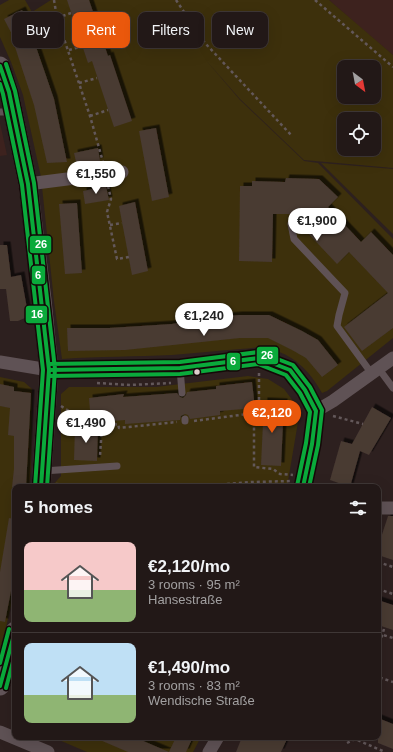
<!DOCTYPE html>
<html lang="en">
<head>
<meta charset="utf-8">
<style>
	:root { --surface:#221817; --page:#2e2524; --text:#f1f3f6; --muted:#a2a0a1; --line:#3f3736; --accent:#ea580c }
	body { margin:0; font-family:Helvetica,sans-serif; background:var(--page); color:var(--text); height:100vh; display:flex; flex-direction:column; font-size:15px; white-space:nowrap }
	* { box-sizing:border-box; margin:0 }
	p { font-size:13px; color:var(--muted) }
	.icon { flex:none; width:22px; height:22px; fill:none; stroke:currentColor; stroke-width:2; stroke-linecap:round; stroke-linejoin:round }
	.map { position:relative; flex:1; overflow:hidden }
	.side { position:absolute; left:12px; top:484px; width:369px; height:256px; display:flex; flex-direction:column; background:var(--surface); border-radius:8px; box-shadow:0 4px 16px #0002,0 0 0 1px var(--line) }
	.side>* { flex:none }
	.top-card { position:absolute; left:12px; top:12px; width:369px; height:36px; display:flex; gap:8px }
	.needle { width:26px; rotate:148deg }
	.buttons { position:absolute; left:337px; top:60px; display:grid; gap:8px }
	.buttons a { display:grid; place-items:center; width:44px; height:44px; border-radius:8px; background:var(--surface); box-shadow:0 4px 16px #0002,0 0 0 1px var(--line); font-size:20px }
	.price { position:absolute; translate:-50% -34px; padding:0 9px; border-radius:14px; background:#fff; color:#222; font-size:13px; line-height:26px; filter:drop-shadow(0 1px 2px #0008) }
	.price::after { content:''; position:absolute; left:50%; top:24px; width:12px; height:9px; margin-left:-6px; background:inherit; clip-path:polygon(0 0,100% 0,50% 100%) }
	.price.selected { background:var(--accent); color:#fff }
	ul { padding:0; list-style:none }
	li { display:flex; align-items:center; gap:12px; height:100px; padding:0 12px }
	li+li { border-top:1px solid var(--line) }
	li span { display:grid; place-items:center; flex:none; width:112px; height:80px; border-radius:8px; color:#555 }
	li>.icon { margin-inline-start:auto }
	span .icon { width:48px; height:48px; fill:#fffc; stroke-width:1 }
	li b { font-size:17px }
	h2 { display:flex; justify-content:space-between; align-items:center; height:48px; padding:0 12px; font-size:17px }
	.tag { padding:0 14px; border-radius:8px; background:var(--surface); box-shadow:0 4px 16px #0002,0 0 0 1px var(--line); font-size:14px; line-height:36px }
	.tag.selected { background:var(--accent); color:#fff }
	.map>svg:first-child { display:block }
	.built { fill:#3d221e }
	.green { fill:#3d300c; fill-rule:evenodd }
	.building { fill:#483a32; filter:url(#shadow) }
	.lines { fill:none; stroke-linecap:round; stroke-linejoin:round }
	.path { stroke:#63585a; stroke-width:2.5; stroke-dasharray:3 3; stroke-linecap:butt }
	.lane { stroke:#5f5255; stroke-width:7 }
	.street { stroke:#5f5255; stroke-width:13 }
	.secondary { stroke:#63565a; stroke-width:19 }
	.bus-1-casing { stroke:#140908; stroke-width:7 }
	.bus-2-casing { stroke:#140908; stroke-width:7 }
	.bus-3-casing { stroke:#140908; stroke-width:7 }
	.bus-1 { stroke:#0aaa3b; stroke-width:4 }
	.bus-2 { stroke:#0aaa3b; stroke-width:4 }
	.bus-3 { stroke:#0aaa3b; stroke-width:4 }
	.bus-dot { fill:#dececb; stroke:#140908; stroke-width:1.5 }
	.line-badge { stroke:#140908; stroke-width:1.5 }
	.badge-label { font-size:11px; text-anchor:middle; font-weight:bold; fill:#fff }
</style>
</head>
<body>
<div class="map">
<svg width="393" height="752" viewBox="0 0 393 752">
	<defs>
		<filter id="shadow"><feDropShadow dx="3.5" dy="-3.5" stdDeviation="0" flood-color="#0009"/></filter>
	</defs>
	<rect width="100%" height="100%" fill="#2d201f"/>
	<!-- built -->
	<path class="built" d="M329 0H393V55L363 30Z
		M0 123 7 155 0 156Z"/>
	<!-- green -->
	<path class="green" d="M9 0H25L32 12 51 0H162L179 24 162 0H329L393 55V168L304 160 240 99 204 58 240 100 304 161 318 163 393 239V338L327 391 322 393C309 370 293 354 267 348 259 346 248 349 240 349 217 351 195 353 172 355 136 357 99 356 62 359L54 301 41 177 23 95 11 62 0 37V5ZM344 67H374V97H344ZM344 119H374V149H344Z
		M321 163 393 169V234Z
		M248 376 268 379 284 389 296 405 298 422 287 487H51L61 476V394L69 387H156Z
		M0 377 24 382 32 389 31 466 29 487H15V588L0 653Z
		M52 737H201L193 752H87Z"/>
	<!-- building -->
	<path class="building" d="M67 0H89L108 56 110 55 132 121 114 127 92 61 88 63Z
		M22 10 37 39 34 41 54 99 67 162 47 163 34 105 15 47 18 46 4 19Z
		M156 128 169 197 152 201 139 131Z
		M98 148 100 161 77 166 74 153Z
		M286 178 319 179 338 197 328 207 361 242 371 232 393 255V328L362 351 344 327 388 293 349 252 337 264 304 229 308 225 297 214H273L272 262 239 261 240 186H252V181L285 182Z
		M106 186 109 200 85 204 83 191Z
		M135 202 148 271 132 275 119 206Z
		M77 203 82 273 65 274 59 204Z
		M0 245H7L11 277 21 275 28 314 25 318 18 321H10L6 289H0Z
		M239 315H269L302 331 318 340 338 365 322 377 306 358 292 350 268 338H240L125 350 68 351 67 328H109L172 324 204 318Z
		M252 382 255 408 220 411V415L190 419 188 415 185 414 181 416 180 420 125 424V420L91 423 89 398 124 394 123 397 177 393 180 397 183 398 186 395 187 392 216 389V386Z
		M0 384 14 387V391L31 393 26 487H12L14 469V436L8 435 10 408 0 406Z
		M264 401 284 402 281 466 261 465Z
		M372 407 391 418 369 455 360 451 350 487 330 480 341 441 352 444Z
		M75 426 98 427 97 461 74 460Z
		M388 516H393V560L378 555V547Z
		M9 518 15 519V570L5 622 0 621V572Z
		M378 600 393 605V630L378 625Z
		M378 718 393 724V749L378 743Z
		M93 737H134L169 752 176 737H193L186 752H128Z
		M242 737H288L281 752H236Z"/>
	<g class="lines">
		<!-- path -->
		<path class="path" d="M54 0 57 18 90 116 103 162
			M176 0 205 43 292 136
			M315 0 393 67
			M57 18 71 13
			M69 50 83 46
			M79 83 97 78
			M90 116 108 110
			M108 186 111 199 107 212 117 259 129 257
			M110 225 122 223
			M97 383 130 385 171 383
			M259 400V371
			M258 404 254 417V467L273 469 280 474 293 475
			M61 406 91 425H95
			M333 416 363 424
			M194 421 255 413
			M98 426H102L100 456
			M102 426 118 424 119 428 177 422
			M56 484 89 487
			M191 487 252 482 292 481
			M378 562 393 567
			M378 589 393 594
			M378 635H383L393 638
			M378 649 384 629
			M378 665 381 678 393 682
			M347 743 355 739 385 752"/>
		<!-- lane -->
		<path class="lane" d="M0 112H13
			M291 224 294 239 345 293 339 315 337 326 372 374
			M180 368 182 393
			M379 369 393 388
			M185 419V421
			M43 471 117 466"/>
		<!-- street -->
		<path class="street" d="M28 184 122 172
			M0 362 49 370 180 368 259 358 290 370 305 390 316 411
			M316 411 333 401 393 358
			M303 487 312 444 316 411
			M378 508H393
			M0 732 48 752
			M209 752 218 737"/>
		<!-- secondary -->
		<path class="secondary" d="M0 66 9 92 28 184 42 300 49 370 41 487
			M0 686 15 631"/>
		<!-- bus-1 casing -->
		<g class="bus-1-casing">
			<path id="bus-1" d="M0 66 9 92 28 184 49 370 41 487
				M49 370 180 368 259 358 290 370 305 390 316 411 312 444 303 487
				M0 686 15 631"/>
		</g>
		<!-- bus-2 casing -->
		<g class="bus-2-casing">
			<path id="bus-2" d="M0 84 3 94 22 185 43 370 35 487
				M49 376 180 374 258 364 286 375 300 393 310 412 306 443 297 486
				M6 688 15 654"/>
		</g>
		<!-- bus-3 casing -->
		<g class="bus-3-casing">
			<path id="bus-3" d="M6 64 15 91 34 183 55 369 47 487
				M49 364 180 362 259 352 293 365 310 387 322 410 318 445 309 487
				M0 663 9 629"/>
		</g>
		<!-- bus-1 -->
		<use href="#bus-1" class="bus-1"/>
		<!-- bus-2 -->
		<use href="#bus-2" class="bus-2"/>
		<!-- bus-3 -->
		<use href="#bus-3" class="bus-3"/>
	</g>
	<!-- markers -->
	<circle class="bus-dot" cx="197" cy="372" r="3.5"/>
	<g class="line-badge">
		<rect x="29" y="235" width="23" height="19" rx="4" fill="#0aaa3b"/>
		<rect x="31" y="265" width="15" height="20" rx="4" fill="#0aaa3b"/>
		<rect x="25" y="305" width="23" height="19" rx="4" fill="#0aaa3b"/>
		<rect x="256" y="346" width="23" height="19" rx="4" fill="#0aaa3b"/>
		<rect x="226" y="352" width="15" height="19" rx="4" fill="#0aaa3b"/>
	</g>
	<g class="badge-label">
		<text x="41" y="248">26</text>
		<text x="38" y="279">6</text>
		<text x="37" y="318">16</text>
		<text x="267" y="359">26</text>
		<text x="233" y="365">6</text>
	</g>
</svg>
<div class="buttons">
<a><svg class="needle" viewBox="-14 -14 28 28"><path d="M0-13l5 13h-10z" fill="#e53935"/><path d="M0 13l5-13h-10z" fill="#a2a0a1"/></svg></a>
<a><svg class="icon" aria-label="locate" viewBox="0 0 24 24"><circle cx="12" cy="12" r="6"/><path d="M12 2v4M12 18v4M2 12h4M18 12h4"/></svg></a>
</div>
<b class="price" style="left:96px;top:195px">€1,550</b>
<b class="price" style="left:317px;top:242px">€1,900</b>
<b class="price" style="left:204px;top:337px">€1,240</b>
<b class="price selected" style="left:272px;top:434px">€2,120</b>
<b class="price" style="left:86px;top:444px">€1,490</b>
<div class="top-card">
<a class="tag">Buy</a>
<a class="tag selected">Rent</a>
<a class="tag">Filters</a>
<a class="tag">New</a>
</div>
<section class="side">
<h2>5 homes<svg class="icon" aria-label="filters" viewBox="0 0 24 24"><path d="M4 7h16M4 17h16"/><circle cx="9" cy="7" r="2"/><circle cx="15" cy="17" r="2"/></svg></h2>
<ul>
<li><span style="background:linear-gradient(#f6c9c9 60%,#8fb573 0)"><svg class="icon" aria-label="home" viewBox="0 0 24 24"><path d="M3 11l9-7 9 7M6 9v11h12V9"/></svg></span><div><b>€2,120/mo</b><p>3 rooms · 95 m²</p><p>Hansestraße</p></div></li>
<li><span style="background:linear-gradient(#bfe0f5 65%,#8fb573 0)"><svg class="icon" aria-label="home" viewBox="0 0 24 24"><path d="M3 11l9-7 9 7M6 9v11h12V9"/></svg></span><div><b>€1,490/mo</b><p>3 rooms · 83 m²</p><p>Wendische Straße</p></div></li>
</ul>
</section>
</div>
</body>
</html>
